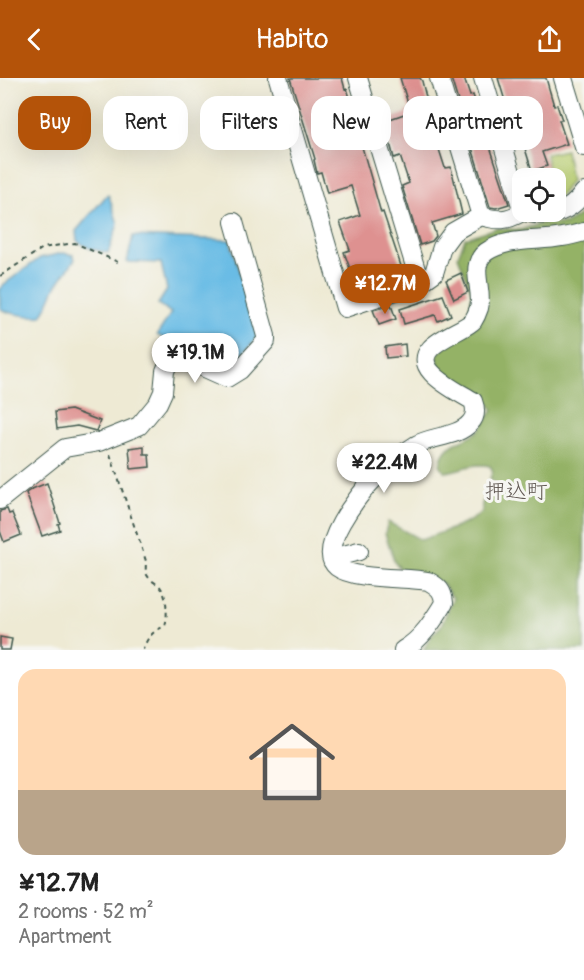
<!DOCTYPE html>
<html lang="en">
<head>
<meta charset="utf-8">
<style>
	:root { --surface:#fff; --page:#f2f2f2; --text:#222; --muted:#767676; --line:#e0e0e0; --accent:#b45309 }
	body { margin:0; font-family:Pangolin,"Klee One",sans-serif; background:var(--page); color:var(--text); height:100vh; display:flex; flex-direction:column; font-size:22px; white-space:nowrap }
	* { box-sizing:border-box; margin:0 }
	p { font-size:20px; color:var(--muted) }
	.icon { flex:none; width:33px; height:33px; fill:none; stroke:currentColor; stroke-width:2; stroke-linecap:round; stroke-linejoin:round }
	.map { position:relative; height:572px; overflow:hidden }
	.sheet { display:flex; flex-direction:column; background:var(--surface); flex:1 }
	.sheet>* { flex:none }
	.guide { position:absolute; left:18px; top:18px; width:549px; height:54px; display:flex; gap:12px }
	.tools { position:absolute; left:512px; top:90px; display:grid; gap:12px }
	.tools a { display:grid; place-items:center; width:54px; height:54px; border-radius:12px; background:var(--surface); box-shadow:0 6px 24px #0002; font-size:30px }
	.price { position:absolute; translate:-50% -51px; padding:0 14px; border-radius:21px; background:#fff; color:#222; font-size:20px; line-height:39px; filter:drop-shadow(0 2px 3px #0008) }
	.price::after { content:''; position:absolute; left:50%; top:36px; width:18px; height:14px; margin-left:-9px; background:inherit; clip-path:polygon(0 0,100% 0,50% 100%) }
	.price.current { background:var(--accent); color:#fff }
	ul { padding:0; list-style:none }
	li { display:grid; align-content:center; gap:12px; height:318px; padding:0 18px }
	li+li { border-top:2px solid var(--line) }
	li span { display:grid; place-items:center; height:186px; border-radius:18px; color:#555 }
	li>.icon { margin-inline-start:auto }
	span .icon { width:108px; height:108px; fill:#fffc; stroke-width:1 }
	li b { font-size:26px }
	.chip { padding:0 21px; border-radius:18px; background:var(--surface); box-shadow:0 6px 24px #0002; font-size:21px; line-height:54px }
	.chip.current { background:var(--accent); color:#fff }
	header { display:flex; justify-content:space-between; align-items:center; height:78px; padding:0 18px; background:var(--accent); color:#fff; font-size:27px; font-weight:600 }
	.map>svg:first-child { display:block }
	.green { fill:#bbd074; stroke:#6d8654; stroke-width:1.5 }
	.forest { fill:#94b266; stroke:#5a784d; stroke-width:1.5 }
	.water { fill:#69bce5; stroke:#447c8c; stroke-width:1.5 }
	.building { fill:#de9190 }
	.lines { fill:none; stroke-linecap:round; stroke-linejoin:round }
	.minor-casing { stroke:#3e574c; stroke-width:20 }
	.path { stroke:#3e574c; stroke-width:2; stroke-dasharray:4.5 4.5; stroke-linecap:butt }
	.minor { stroke:#fff; stroke-width:18 }
	.labels { text-anchor:middle; stroke-width:6; stroke-linejoin:round; paint-order:stroke }
	.quarter-label { font-size:21px; fill:#625a54; stroke:#f6f6f2 }
</style>
</head>
<body>
<header><svg class="icon" aria-label="back" viewBox="0 0 24 24"><path d="M15 5l-7 7 7 7"/></svg>Habito<svg class="icon" aria-label="share" viewBox="0 0 24 24"><path d="M12 15V3M7 8l5-5 5 5M5 13v7h14v-7"/></svg></header>
<div class="map">
<svg width="584" height="572" viewBox="0 0 584 572">
	<rect width="100%" height="100%" fill="#f6f6f2"/>
	<filter id="ink" filterUnits="userSpaceOnUse"><feTurbulence type="fractalNoise" baseFrequency=".0167" numOctaves="2"/><feDisplacementMap in="SourceGraphic" scale="12" xChannelSelector="R" yChannelSelector="G"/><feConvolveMatrix kernelMatrix="1 2 1 2 8 2 1 2 1" color-interpolation-filters="sRGB"/></filter>
	<filter id="wash" filterUnits="userSpaceOnUse"><feTurbulence type="fractalNoise" baseFrequency=".008" numOctaves="4" result="noise"/><feDisplacementMap in="SourceGraphic" scale="24" xChannelSelector="R" yChannelSelector="G"/><feGaussianBlur stdDeviation="1.35" result="paint"/><feColorMatrix in="noise" values="0 0 0 0 0 0 0 0 0 0 0 0 0 0 0 0 0 1.4 0 .05"/><feComposite in="paint" operator="in"/></filter>
	<g filter="url(#wash)">
		<rect width="100%" height="100%" fill="#eeead4"/>
		<!-- green -->
		<path class="green" d="M566 72 571 103 561 117 555 120V100L516 101 548 92 546 76Z"/>
		<!-- forest -->
		<path class="forest" d="M584 132V572H423L432 557 441 548 453 520 442 505 403 493 395 485 385 455 388 444 421 462C442 453 464 450 482 434V426L485 418 495 413V405L490 400 493 393 490 388C475 384 460 392 445 394L440 388C443 363 462 366 478 353 484 347 488 339 493 332L482 314 466 312 439 290 437 276 458 258 470 229 472 215 458 178 465 160 496 150 521 152 542 145 565 146 579 138Z"/>
		<!-- water -->
		<path class="water" d="M107 117 109 118 118 146 108 175 89 170 77 163 76 153Z
			M133 158 230 162 258 258 229 292 157 257 171 235 158 226 167 212 161 185 127 184Z
			M63 175 73 177 75 181 56 208 46 230 41 238C32 239 6 236 0 230V212L3 207 40 180Z"/>
		<g id="blocks">
			<!-- building -->
			<path class="building" d="M290 0H342L345 11 347 10 360 54 358 55 381 135 383 134 404 197 383 203 380 192 354 202 344 174 350 172 340 144 360 137 351 108 327 115 321 94 317 95 314 82 315 81Z
				M400 0H420L422 3 437 65 445 90 451 89 462 136 432 145 436 158 432 163 420 167 402 108 409 105 400 78 394 80 384 43 407 35 406 33 410 32Z
				M451 0H464L470 18 473 17 509 126 496 130 490 129Z
				M498 0H546L554 28 557 27 562 42H559L567 66 542 74 547 88 532 93 510 22 505 23Z
				M461 195 468 214 454 221 446 202Z
				M443 217 451 237 438 243 435 237 404 246 400 231Z
				M391 227 396 241 379 247 373 232Z
				M405 266 406 278 386 280 385 269Z
				M71 332 100 343 96 353 77 348 57 351 55 334Z
				M144 368V376H149L150 389 131 391 129 370Z
				M47 405 60 445 58 446 60 452 42 458 26 415 32 411Z
				M7 431 9 436 12 435 21 457 4 464 0 453V433Z
				M0 559 12 561 10 572H0Z"/>
		</g>
	</g>
	<g filter="url(#ink)">
		<use href="#blocks" fill-opacity="0" stroke="#3e574c" stroke-width="1.5"/>
		<g class="lines">
			<!-- minor casing -->
			<g class="minor-casing">
				<path id="minor" d="M278 0 345 230 420 205 434 195 442 169 453 154 481 138C498 143 507 143 522 134
					M358 0 420 205
					M439 0 481 138
					M483 0 522 131
					M563 0 584 69
					M524 134C549 140 569 136 584 114
					M0 422 65 370 99 364 139 348 158 325 163 314 165 293 172 277H176L227 300 240 292 266 263V258L234 144
					M332 480 359 473
					M403 572C422 561 433 543 444 525 443 513 439 509 428 503 405 499 354 502 337 489 315 472 359 416 373 402 385 390 401 376 416 367 432 358 458 359 470 345 476 339 476 331 473 323 460 315 443 307 432 295 407 268 462 255 473 243 475 240 478 233 479 230 484 212 468 188 486 174 507 159 538 164 562 159 569 158 577 156 584 154"/>
			</g>
			<!-- path -->
			<path class="path" d="M0 198 43 170 61 167 75 165 120 185
				M110 376 146 483C146 487 145 493 147 497 150 503 157 505 161 510 167 518 168 538 165 548 153 553 147 559 143 572"/>
			<!-- minor -->
			<use href="#minor" class="minor"/>
		</g>
	</g>
	<g class="labels">
		<!-- quarter labels -->
		<g class="quarter-label">
			<text x="516" y="420">押込町</text>
		</g>
	</g>
</svg>
<div class="tools">
<a><svg class="icon" aria-label="locate" viewBox="0 0 24 24"><circle cx="12" cy="12" r="6"/><path d="M12 2v4M12 18v4M2 12h4M18 12h4"/></svg></a>
</div>
<b class="price current" style="left:385px;top:237px">¥12.7M</b>
<b class="price" style="left:195px;top:306px">¥19.1M</b>
<b class="price" style="left:384px;top:416px">¥22.4M</b>
<div class="guide">
<a class="chip current">Buy</a>
<a class="chip">Rent</a>
<a class="chip">Filters</a>
<a class="chip">New</a>
<a class="chip">Apartment</a>
</div>
</div>
<section class="sheet">
<ul>
<li><span style="background:linear-gradient(#ffd9b3 65%,#b9a48a 0)"><svg class="icon" aria-label="home" viewBox="0 0 24 24"><path d="M3 11l9-7 9 7M6 9v11h12V9"/></svg></span><div><b>¥12.7M</b><p>2 rooms · 52 m²</p><p>Apartment</p></div></li>
</ul>
</section>
</body>
</html>
